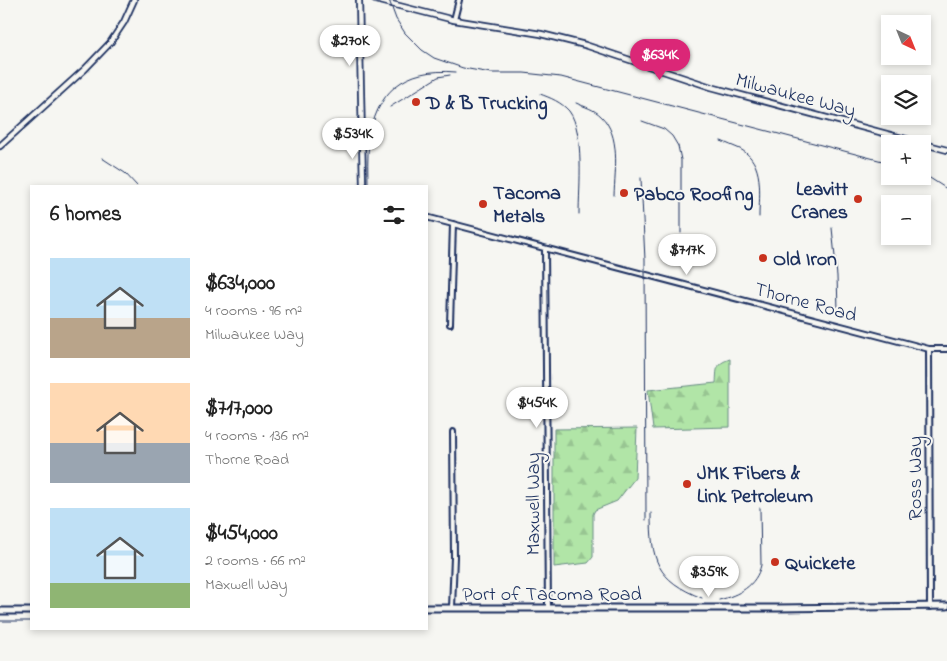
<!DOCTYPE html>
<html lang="en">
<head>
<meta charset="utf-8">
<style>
	:root { --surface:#fff; --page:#f2f2f2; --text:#222; --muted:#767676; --accent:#db2777 }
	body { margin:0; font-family:"Indie Flower",sans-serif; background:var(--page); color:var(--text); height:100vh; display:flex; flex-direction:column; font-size:19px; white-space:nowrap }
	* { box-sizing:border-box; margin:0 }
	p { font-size:16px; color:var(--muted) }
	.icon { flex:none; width:28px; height:28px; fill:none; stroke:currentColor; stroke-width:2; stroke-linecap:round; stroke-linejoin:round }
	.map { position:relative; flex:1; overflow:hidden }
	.details { position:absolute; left:30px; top:185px; width:398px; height:445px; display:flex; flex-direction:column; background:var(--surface); border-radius:0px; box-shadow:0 2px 8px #0003 }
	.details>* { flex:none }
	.needle { width:32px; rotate:137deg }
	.fabs { position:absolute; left:881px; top:15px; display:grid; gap:10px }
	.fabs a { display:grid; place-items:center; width:50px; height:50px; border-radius:0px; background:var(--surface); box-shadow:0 2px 8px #0003; font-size:25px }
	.price { position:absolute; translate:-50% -42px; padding:0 11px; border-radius:18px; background:#fff; color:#222; font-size:16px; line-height:32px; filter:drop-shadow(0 1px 2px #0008) }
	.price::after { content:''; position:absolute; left:50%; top:30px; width:15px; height:11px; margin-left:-8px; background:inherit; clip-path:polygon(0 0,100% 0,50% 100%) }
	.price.active { background:var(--accent); color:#fff }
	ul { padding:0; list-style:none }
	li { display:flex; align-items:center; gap:15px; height:125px; padding:0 20px }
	li span { display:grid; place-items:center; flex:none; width:140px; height:100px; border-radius:0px; color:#555 }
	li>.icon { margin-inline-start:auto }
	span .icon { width:60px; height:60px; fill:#fffc; stroke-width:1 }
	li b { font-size:21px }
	h2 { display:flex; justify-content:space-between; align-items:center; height:60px; padding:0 20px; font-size:21px }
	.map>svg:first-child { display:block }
	.forest { fill:url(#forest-firs); stroke:#668a82 }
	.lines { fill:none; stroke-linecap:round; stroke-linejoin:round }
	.minor-casing { stroke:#1b2f5e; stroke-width:8 }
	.tertiary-casing { stroke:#1b2f5e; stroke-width:8 }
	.secondary-casing { stroke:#1b2f5e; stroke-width:9 }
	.minor { stroke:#f6f6f2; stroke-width:4 }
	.tertiary { stroke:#f6f6f2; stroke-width:4.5 }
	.secondary { stroke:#f6f6f2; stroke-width:5 }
	.rail { stroke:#1b2f5e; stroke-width:1 }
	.poi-dot { fill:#c8321e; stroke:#f6f6f2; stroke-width:2 }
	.labels { text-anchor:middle; stroke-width:4; stroke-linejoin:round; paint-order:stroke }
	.street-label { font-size:20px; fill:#1b2f5e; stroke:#f6f6f2 }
	.poi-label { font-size:20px; font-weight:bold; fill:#1b2f5e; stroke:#f6f6f2; text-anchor:start }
</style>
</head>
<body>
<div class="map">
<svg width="947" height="661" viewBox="0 0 947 661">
	<defs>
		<pattern id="forest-firs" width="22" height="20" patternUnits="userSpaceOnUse" patternTransform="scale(1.25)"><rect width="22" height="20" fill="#b1e5a7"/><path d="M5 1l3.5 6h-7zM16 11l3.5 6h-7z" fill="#98c592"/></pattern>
	</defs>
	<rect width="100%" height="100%" fill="#f6f6f2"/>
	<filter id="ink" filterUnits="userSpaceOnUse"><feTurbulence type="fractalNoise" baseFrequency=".02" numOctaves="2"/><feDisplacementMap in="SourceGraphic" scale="10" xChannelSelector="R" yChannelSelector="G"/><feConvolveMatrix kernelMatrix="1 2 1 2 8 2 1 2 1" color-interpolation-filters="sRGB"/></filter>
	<g filter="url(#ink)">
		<!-- forest -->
		<path class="forest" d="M730 359V427L653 429 648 390 716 383C717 369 715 364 730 359Z
			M637 428 635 478 617 501 595 510 593 514V557L588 563 554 567V429Z"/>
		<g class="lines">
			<!-- minor casing -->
			<g class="minor-casing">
				<path id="minor" d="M454 20 459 0
					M426 217 929 349H947
					M545 249 548 608
					M450 324 453 224
					M929 349 930 607
					M452 608 454 557 453 432"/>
			</g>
			<!-- tertiary casing -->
			<g class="tertiary-casing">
				<path id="tertiary" d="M359 0 363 186
					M376 0 454 20 541 34 585 45 711 87 947 150
					M0 146 85 69 110 43 124 22 134 0"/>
			</g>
			<!-- secondary casing -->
			<g class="secondary-casing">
				<path id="secondary" d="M426 608H777L947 606
					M0 611H31"/>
			</g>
			<!-- minor -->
			<use href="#minor" class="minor"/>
			<!-- tertiary -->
			<use href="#tertiary" class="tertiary"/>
			<!-- secondary -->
			<use href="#secondary" class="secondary"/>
			<!-- rail -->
			<path class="rail" d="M389 0 396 19 405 33 422 50 434 58 463 68 491 73H524L561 77 890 163
				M540 94C551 98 561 102 569 111 585 132 579 188 579 214
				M576 103C585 107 594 109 601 116 621 135 615 170 614 195
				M390 107 438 77 450 75
				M642 121 664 129 672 136 678 146 681 160V233
				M721 141C727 144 734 146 740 149 765 162 759 194 759 217
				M102 158 125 173 137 186
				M922 173 947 189
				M641 178 645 260 646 520
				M368 186C368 172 367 157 369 143 375 92 404 67 456 72
				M832 228 837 276 838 310
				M651 513C651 560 656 580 702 598
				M719 600C739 595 756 586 761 565L760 508
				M0 621H31"/>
		</g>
	</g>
	<!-- markers -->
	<g class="poi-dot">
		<circle cx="416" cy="102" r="5"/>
		<circle cx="624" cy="193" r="5"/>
		<circle cx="858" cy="199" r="5"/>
		<circle cx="483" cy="204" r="5"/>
		<circle cx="763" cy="258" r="5"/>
		<circle cx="687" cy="484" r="5"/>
		<circle cx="775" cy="562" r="5"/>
	</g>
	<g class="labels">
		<!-- street labels -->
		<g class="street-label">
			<text transform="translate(796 94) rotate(15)" y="7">Milwaukee Way</text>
			<text transform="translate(806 301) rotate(15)" y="7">Thorne Road</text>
			<text transform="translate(914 478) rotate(-90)" y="7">Ross Way</text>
			<text transform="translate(532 504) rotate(-90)" y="7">Maxwell Way</text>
			<text x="552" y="600">Port of Tacoma Road</text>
		</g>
		<!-- poi labels -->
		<g class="poi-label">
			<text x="426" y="109">D &amp; B Trucking</text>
			<text x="848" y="195" text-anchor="end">Leavitt<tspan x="848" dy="23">Cranes</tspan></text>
			<text x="493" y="199">Tacoma<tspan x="493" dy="23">Metals</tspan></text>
			<text x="634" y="200">Pabco Roofing</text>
			<text x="773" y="265">Old Iron</text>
			<text x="697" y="479">JMK Fibers &amp;<tspan x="697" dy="23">Link Petroleum</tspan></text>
			<text x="785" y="569">Quickete</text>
		</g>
	</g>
</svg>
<div class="fabs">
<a><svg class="needle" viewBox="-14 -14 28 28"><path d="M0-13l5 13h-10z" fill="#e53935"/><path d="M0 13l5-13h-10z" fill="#767676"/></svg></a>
<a><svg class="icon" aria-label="layers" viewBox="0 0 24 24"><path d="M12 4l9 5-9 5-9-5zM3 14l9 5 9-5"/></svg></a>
<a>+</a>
<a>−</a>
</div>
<b class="price" style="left:350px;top:67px">$270K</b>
<b class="price active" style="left:660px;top:81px">$634K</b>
<b class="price" style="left:353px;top:160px">$534K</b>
<b class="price" style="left:687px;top:276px">$717K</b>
<b class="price" style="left:537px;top:429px">$454K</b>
<b class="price" style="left:709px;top:598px">$359K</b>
<section class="details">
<h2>6 homes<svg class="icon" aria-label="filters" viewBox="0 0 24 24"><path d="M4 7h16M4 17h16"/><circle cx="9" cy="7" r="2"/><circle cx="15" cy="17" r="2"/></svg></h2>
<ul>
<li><span style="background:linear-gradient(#bfe0f5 60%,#b9a48a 0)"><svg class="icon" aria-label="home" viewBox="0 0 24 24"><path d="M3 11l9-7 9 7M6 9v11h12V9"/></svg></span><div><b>$634,000</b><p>4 rooms · 96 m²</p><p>Milwaukee Way</p></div></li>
<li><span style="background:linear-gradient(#ffd9b3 60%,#9aa5b1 0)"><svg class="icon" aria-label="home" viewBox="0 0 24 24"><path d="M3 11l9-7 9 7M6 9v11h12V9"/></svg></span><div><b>$717,000</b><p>4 rooms · 136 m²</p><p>Thorne Road</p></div></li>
<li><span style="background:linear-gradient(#bfe0f5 75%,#8fb573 0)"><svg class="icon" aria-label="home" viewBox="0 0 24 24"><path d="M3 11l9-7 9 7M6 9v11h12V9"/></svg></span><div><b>$454,000</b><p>2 rooms · 66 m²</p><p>Maxwell Way</p></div></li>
</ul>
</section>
</div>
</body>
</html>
